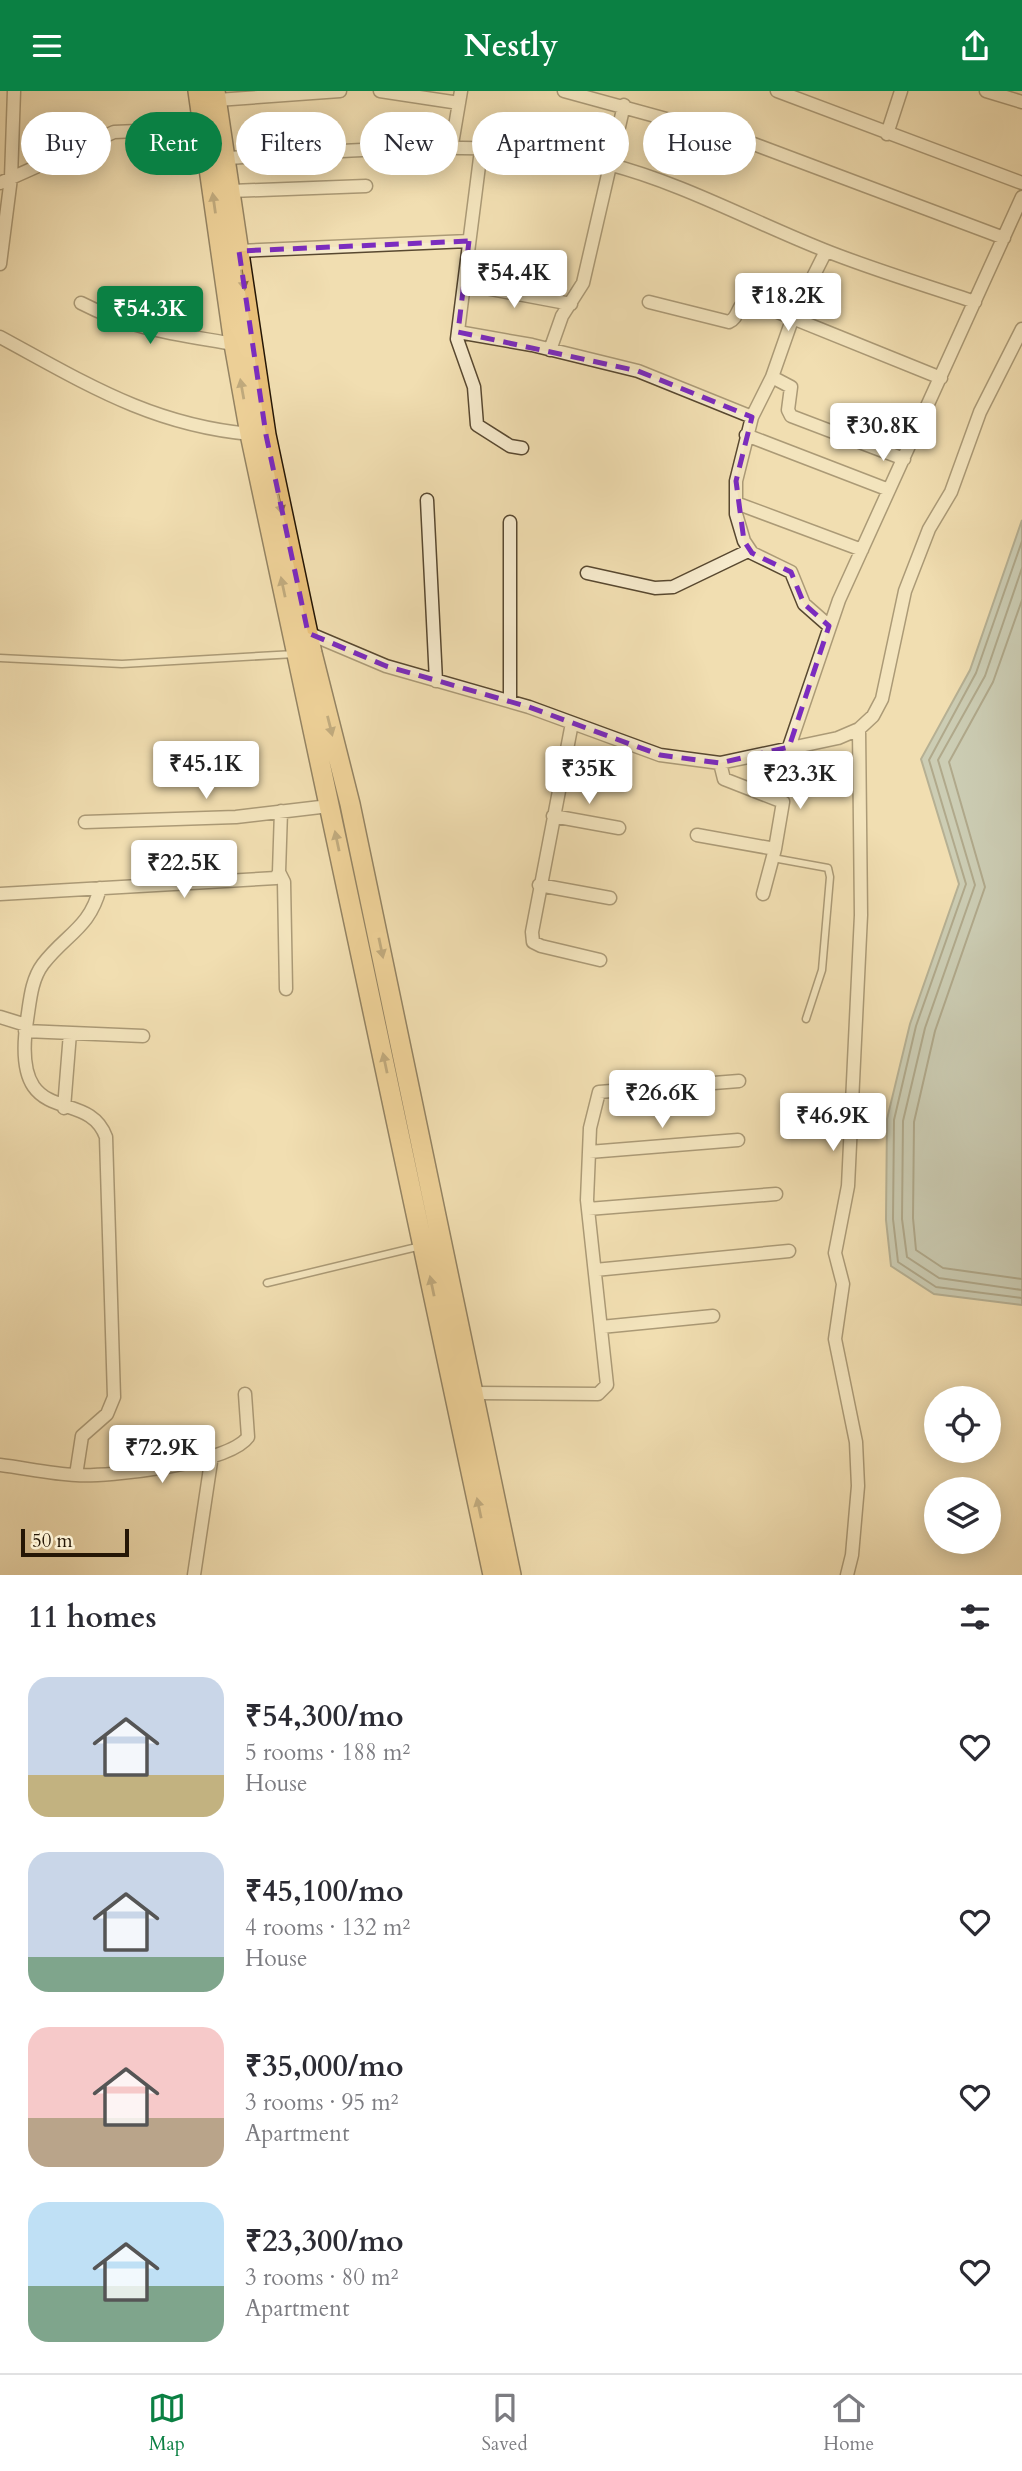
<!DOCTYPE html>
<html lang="en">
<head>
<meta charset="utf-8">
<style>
	:root { --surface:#fff; --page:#f7f7f7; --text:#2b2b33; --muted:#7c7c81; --line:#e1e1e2; --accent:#0b8043 }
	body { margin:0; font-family:Cardo,serif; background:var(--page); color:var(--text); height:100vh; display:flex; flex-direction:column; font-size:26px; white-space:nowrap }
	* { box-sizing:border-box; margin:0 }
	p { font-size:23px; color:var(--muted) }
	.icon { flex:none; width:38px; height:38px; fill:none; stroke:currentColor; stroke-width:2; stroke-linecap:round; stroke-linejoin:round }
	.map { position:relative; height:1484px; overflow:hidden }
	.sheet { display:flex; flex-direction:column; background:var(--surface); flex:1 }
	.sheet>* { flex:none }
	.hud { position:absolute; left:21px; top:21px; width:980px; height:63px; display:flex; gap:14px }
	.buttons { position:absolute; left:924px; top:1295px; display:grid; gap:14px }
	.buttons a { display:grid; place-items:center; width:77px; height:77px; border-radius:50%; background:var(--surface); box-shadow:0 4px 18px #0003; font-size:35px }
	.scale { position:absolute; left:21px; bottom:18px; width:108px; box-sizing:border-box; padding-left:7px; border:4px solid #251605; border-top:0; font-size:19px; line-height:24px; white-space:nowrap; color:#251605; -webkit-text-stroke:5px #f6eacc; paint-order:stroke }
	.price { position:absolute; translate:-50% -60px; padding:0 16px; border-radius:7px; background:#fff; color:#222; font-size:23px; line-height:46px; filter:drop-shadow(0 2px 4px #0008) }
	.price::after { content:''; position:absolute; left:50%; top:42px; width:21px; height:16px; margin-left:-10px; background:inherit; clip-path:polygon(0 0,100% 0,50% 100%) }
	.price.current { background:var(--accent); color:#fff }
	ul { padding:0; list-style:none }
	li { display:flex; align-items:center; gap:21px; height:175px; padding:0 28px }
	li span { display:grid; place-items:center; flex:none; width:196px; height:140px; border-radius:21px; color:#555 }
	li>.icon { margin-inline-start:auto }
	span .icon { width:84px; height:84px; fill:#fffc; stroke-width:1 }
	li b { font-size:30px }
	h2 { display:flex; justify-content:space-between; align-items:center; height:84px; padding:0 28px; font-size:30px }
	.tag { padding:0 24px; border-radius:32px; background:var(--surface); box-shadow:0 4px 18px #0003; font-size:24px; line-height:63px }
	.tag.current { background:var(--accent); color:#fff }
	header { display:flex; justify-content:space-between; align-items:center; height:91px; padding:0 28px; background:var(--accent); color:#fff; font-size:32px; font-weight:600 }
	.tabs { display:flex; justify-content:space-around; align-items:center; height:98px; border-top:2px solid var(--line); background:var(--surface); font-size:19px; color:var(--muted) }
	.tabs a { display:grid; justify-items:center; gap:4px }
	.tabs .current { color:var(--accent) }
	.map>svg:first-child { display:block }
	.water { fill:#a1b9b8; stroke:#6f7870; stroke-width:2 }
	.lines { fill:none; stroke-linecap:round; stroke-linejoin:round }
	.shore { stroke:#63685e; stroke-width:2 }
	.service-casing { stroke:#584830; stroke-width:9 }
	.minor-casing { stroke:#584830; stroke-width:15 }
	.primary-casing { stroke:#251605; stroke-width:22 }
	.service { stroke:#f6eacc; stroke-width:6 }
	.minor { stroke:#f6eacc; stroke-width:12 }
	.primary { stroke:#e8bf78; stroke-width:19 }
	.oneway { fill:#866a3e }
	.marked { fill:none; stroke:#7b2cbf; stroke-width:5; stroke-dasharray:14 9; stroke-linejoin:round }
</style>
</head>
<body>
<header><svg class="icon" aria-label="menu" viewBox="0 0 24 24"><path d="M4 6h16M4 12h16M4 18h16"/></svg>Nestly<svg class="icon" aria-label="share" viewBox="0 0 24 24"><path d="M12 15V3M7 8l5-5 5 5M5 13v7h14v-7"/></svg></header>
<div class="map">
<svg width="1022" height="1484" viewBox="0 0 1022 1484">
	<rect width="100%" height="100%" fill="#f1deb1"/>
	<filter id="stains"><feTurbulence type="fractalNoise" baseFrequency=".00286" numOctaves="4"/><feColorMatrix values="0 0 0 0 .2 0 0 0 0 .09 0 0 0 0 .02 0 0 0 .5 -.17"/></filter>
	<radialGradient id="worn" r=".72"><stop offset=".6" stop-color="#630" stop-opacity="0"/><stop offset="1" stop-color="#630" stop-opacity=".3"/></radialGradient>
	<!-- water -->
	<path class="water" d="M1022 429V1214L934 1203 891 1175 886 1129 887 1028 910 933 959 793 921 668 970 579Z"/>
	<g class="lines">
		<!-- shore -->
		<path class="shore" d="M1022 450 976 582 929 669 966 793 916 935 894 1029 893 1128 898 1171 936 1196 1022 1207
			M1022 477 985 585 938 669 975 794 925 937 903 1030 902 1128 907 1166 939 1187 1022 1199
			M1022 509 993 591 949 671 985 796 935 940 914 1031 913 1127 916 1159 943 1177 1022 1188"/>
		<!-- service casing -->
		<g class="service-casing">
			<path id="service" d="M0 567 122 573 295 563
				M773 767 828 777 830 786 822 879 806 928
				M267 1192 421 1155"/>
		</g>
		<!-- minor casing -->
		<g class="minor-casing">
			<path id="minor" d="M380 0 459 12
				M564 0 743 49 1004 147
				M777 0 1022 92
				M986 0 1022 11
				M217 9 340 0
				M887 43 901 0
				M451 59 461 0
				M481 59 457 248 474 296 477 334 510 355 522 357
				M227 67C347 60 490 45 608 73 682 92 753 131 824 159 874 179 925 194 975 211
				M0 92 114 41 208 37
				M231 100 366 95
				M239 160 469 150
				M826 160 793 226 772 286 752 326 736 390V423L744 450 752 462 791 481 804 513 829 535
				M0 173 11 87 14 0
				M464 193 571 213
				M649 211 729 231C739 227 737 213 748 209L941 287
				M81 212C133 239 177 243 234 253
				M458 241 532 254 638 280 752 326
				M0 246C85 292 151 334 250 343
				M550 259 562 225 583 192 624 14
				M772 286 791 296 788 319 791 325 904 368
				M746 344 889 399
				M427 409 436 590
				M736 412 862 459
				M510 431V610
				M587 482 655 497 673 496 750 459
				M308 542 386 575 529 616 660 664 720 672 838 647 859 638 873 625 882 608 905 500 929 438 951 401 980 321 1022 238
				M572 632 532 841 533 851 541 855 600 869
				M789 656 839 509 1022 106
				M720 672 724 688 783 711 775 758 763 803
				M553 725 619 737
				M85 731 236 726 329 715
				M697 744 775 758
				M279 781 284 791 286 898
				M539 794 610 807
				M0 803 276 787 279 781 281 720
				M0 926 26 934
				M25 940 143 945
				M64 1017 70 942
				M589 1061 738 1049
				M588 1118 776 1103
				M595 1179 789 1160
				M601 1236 713 1225
				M474 1302 598 1303 607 1294 587 1109 590 1037 599 1001 739 990
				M0 1374C25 1377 51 1383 76 1384 109 1386 229 1373 248 1346L245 1303
				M76 1384 82 1345 107 1323 114 1306 106 1046C87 993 10 1043 27 929 30 910 31 889 43 873 66 843 90 837 100 797
				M194 1484 212 1364
				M847 1484 852 1464 858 1395 856 1351 835 1248 843 1193 835 1162 848 1095 861 824 859 638"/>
		</g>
		<!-- primary casing -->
		<g class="primary-casing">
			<path id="primary" d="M198 0 234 253 250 343 493 1484
				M215 0 266 344 312 562 350 713 511 1484"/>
		</g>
		<!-- service -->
		<use href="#service" class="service"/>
		<!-- minor -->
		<use href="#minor" class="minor"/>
		<!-- primary -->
		<use href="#primary" class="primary"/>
	</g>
	<!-- one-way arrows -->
	<defs><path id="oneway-solid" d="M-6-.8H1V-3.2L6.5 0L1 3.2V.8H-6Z" transform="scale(1.75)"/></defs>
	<g class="oneway">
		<use href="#oneway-solid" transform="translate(214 112) rotate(-98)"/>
		<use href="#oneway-solid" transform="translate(243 189) rotate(81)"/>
		<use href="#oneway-solid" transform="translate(242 298) rotate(-100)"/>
		<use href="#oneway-solid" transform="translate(280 413) rotate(78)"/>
		<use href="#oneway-solid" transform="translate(283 496) rotate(-102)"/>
		<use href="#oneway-solid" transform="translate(330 635) rotate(76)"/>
		<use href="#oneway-solid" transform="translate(337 750) rotate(-102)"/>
		<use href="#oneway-solid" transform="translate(381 857) rotate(78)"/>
		<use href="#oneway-solid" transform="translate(385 972) rotate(-102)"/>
		<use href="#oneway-solid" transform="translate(432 1195) rotate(-102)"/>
		<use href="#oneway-solid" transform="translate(479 1417) rotate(-102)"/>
	</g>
	<!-- marked area -->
	<path d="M0 0H1022V1484H0ZM469 150 458 241 638 280 752 326 736 390 744 450 752 462 791 481 804 513 829 535 789 656 720 672 660 664 529 616 386 575 308 542 266 344 239 160Z" fill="#f1deb1" fill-opacity=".55" fill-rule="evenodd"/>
	<path class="marked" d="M469 150 458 241 638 280 752 326 736 390 744 450 752 462 791 481 804 513 829 535 789 656 720 672 660 664 529 616 386 575 308 542 266 344 239 160Z"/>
	<rect width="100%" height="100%" filter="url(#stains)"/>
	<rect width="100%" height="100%" fill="url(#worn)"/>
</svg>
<div class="buttons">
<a><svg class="icon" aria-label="locate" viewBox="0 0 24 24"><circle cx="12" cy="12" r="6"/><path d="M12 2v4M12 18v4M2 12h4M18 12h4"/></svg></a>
<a><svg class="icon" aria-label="layers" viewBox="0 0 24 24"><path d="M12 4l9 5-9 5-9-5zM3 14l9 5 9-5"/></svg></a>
</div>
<div class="scale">50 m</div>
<b class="price" style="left:514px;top:219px">₹54.4K</b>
<b class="price" style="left:788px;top:242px">₹18.2K</b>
<b class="price current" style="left:150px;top:255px">₹54.3K</b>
<b class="price" style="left:883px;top:372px">₹30.8K</b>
<b class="price" style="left:206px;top:710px">₹45.1K</b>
<b class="price" style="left:589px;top:715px">₹35K</b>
<b class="price" style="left:800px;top:720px">₹23.3K</b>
<b class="price" style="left:184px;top:809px">₹22.5K</b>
<b class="price" style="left:662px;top:1039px">₹26.6K</b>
<b class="price" style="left:833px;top:1062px">₹46.9K</b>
<b class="price" style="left:162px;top:1394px">₹72.9K</b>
<div class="hud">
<a class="tag">Buy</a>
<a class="tag current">Rent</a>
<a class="tag">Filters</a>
<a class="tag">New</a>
<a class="tag">Apartment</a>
<a class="tag">House</a>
</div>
</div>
<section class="sheet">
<h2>11 homes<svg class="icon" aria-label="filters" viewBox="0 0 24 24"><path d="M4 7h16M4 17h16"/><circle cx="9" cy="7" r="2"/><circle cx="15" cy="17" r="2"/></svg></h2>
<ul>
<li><span style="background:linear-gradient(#c9d6e8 70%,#c2b280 0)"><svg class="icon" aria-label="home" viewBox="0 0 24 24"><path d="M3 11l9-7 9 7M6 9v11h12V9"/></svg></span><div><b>₹54,300/mo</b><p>5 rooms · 188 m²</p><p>House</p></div><svg class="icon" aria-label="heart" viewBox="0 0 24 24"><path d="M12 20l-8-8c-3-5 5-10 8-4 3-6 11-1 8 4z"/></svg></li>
<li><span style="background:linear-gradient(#c9d6e8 75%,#7fa58c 0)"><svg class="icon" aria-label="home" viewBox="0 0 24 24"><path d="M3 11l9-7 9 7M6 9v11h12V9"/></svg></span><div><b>₹45,100/mo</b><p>4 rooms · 132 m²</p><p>House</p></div><svg class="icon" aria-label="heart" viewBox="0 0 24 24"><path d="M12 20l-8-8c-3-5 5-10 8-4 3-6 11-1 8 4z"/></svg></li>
<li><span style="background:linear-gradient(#f6c9c9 65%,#b9a48a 0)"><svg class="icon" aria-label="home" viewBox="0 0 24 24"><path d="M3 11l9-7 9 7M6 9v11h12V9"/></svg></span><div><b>₹35,000/mo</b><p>3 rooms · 95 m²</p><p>Apartment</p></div><svg class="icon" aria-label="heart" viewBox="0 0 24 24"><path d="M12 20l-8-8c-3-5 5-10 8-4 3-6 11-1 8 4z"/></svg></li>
<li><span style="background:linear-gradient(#bfe0f5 60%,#7fa58c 0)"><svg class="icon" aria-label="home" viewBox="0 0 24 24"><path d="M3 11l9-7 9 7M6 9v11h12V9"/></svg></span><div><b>₹23,300/mo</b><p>3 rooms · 80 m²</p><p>Apartment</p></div><svg class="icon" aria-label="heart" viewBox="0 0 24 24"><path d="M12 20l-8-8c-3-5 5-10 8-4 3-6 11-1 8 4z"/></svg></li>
</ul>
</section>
<nav class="tabs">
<a class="current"><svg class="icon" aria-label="map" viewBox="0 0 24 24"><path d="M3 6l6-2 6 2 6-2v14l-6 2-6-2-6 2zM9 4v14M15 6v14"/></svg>Map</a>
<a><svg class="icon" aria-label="saved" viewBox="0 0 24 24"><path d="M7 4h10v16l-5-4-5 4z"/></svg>Saved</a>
<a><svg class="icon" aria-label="home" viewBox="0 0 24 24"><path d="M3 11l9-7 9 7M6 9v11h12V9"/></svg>Home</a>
</nav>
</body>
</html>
